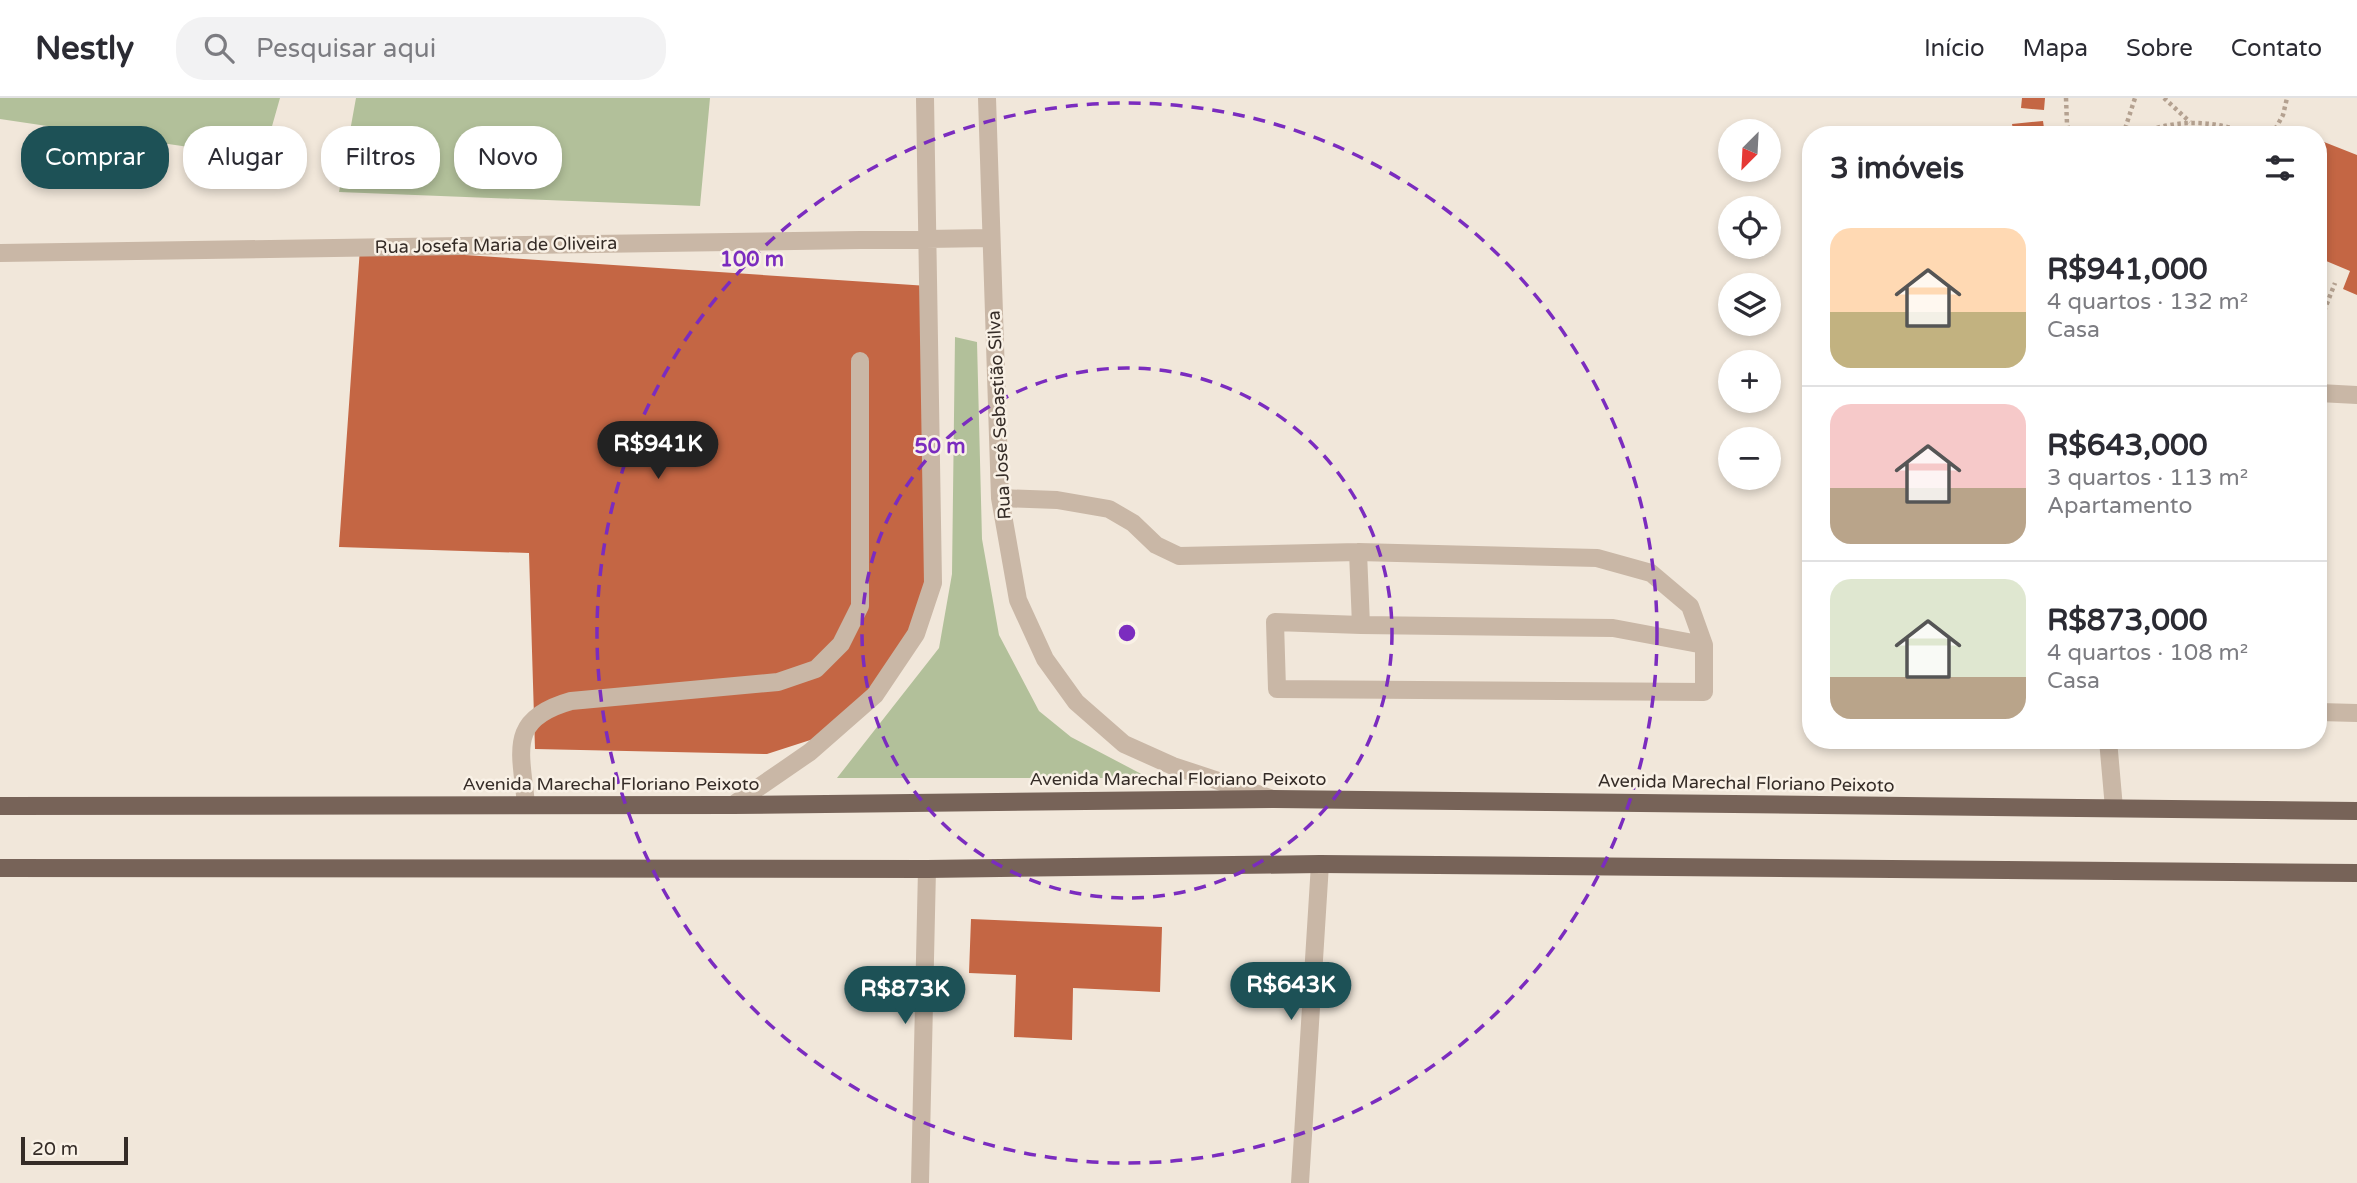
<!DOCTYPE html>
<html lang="pt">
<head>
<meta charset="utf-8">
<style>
	:root { --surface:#fff; --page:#f2f2f3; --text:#2b2b33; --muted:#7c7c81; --line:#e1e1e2; --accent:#1d5156 }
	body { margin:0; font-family:"Varela Round",sans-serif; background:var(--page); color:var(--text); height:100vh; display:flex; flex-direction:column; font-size:26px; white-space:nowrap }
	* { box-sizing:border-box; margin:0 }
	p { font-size:23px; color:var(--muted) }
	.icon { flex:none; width:38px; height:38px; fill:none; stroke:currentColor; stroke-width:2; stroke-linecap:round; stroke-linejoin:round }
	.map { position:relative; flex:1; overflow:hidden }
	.panel { position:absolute; left:1802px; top:28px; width:525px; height:623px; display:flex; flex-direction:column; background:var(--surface); border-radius:28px; box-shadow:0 4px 10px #0003 }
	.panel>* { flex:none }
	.hud { position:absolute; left:21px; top:28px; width:665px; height:63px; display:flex; gap:14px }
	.needle { width:46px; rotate:204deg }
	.controls { position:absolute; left:1718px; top:21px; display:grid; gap:14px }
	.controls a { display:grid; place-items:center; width:63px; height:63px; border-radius:50%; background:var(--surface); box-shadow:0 4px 10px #0003; font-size:35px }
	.scale { position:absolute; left:21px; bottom:18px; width:107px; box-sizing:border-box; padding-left:7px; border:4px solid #352c27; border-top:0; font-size:19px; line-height:24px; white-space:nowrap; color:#352c27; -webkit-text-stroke:5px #f9f1e6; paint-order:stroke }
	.price { position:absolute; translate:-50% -60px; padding:0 16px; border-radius:24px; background:var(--accent); color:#fff; font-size:23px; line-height:46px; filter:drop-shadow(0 2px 4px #0008) }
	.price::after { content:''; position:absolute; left:50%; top:42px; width:21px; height:16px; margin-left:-10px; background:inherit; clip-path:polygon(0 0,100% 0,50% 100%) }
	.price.selected { background:#222; color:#fff }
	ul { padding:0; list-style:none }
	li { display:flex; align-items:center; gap:21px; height:175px; padding:0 28px }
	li+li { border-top:2px solid var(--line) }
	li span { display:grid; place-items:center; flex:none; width:196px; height:140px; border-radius:21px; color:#555 }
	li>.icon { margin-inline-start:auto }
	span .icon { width:84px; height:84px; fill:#fffc; stroke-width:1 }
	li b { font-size:30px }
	h2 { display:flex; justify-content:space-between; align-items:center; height:84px; padding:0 28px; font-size:30px }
	.pill { padding:0 24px; border-radius:28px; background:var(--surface); box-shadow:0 4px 10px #0003; font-size:24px; line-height:63px }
	.pill.selected { background:var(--accent); color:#fff }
	header { display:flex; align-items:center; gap:42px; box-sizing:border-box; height:98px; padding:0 35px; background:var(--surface); border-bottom:2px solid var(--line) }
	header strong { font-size:33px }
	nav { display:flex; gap:38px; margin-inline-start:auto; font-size:24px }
	.search { width:490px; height:63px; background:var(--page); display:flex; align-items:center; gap:18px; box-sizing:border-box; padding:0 24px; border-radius:28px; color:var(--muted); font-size:26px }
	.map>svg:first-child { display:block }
	.green { fill:#b2c09a }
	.building { fill:#c46644 }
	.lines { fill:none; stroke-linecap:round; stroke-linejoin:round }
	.path { stroke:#b4a190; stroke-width:4.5; stroke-dasharray:3.5 3.5; stroke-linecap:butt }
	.minor { stroke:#c9b7a6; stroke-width:18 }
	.major { stroke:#776358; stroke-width:18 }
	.ring { fill:none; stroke:#7b2cbf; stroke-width:3.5; stroke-dasharray:12 9 }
	.labels { text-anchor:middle; stroke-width:5; stroke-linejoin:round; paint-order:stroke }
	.street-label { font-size:18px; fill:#352c27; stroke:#f9f1e6 }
	.centre { fill:#7b2cbf; stroke:#f9f1e6; stroke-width:3.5 }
	.ring-label { font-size:21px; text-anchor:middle; font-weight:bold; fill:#7b2cbf; stroke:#f9f1e6; stroke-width:5; stroke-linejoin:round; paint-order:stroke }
</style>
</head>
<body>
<header>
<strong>Nestly</strong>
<div class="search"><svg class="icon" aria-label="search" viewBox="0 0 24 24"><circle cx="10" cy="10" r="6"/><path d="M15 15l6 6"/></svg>Pesquisar aqui</div>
<nav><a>Início</a><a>Mapa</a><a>Sobre</a><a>Contato</a></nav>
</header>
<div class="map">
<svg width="2357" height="1085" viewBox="0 0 2357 1085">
	<rect width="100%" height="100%" fill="#f1e7da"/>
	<!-- green -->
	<path class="green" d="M0 0H280L263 60 0 21Z
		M356 0H710L700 108 339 94Z
		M955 239 977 244 982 441 999 537 1039 613 1071 639 1149 680H837L939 550 952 476Z"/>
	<!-- building -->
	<path class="building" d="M2022 0H2045L2044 12 2021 10Z
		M2043 23 2045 37H2014L2012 26Z
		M2319 42 2357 57V197L2343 191 2350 173 2319 160Z
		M360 150 928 188 933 485 893 571 832 635 767 656 535 651 529 455 339 449Z
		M971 821 1162 829 1160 894 1073 890 1072 942 1014 939 1016 877 969 875Z"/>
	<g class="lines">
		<!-- path -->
		<path class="path" d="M2066 0 2067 26 2070 37
			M2164 0 2190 24
			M2123 37 2135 0
			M2137 37C2175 20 2216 22 2253 37
			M2272 37 2283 17 2287 0
			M2319 226 2335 185"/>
		<!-- minor -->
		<path class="minor" d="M987 0 1000 400 1018 502 1045 561 1076 604 1124 646 1173 668 1270 700
			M0 155 991 140
			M2319 295 2357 297
			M1000 400 1057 402 1109 411 1133 425 1156 447 1179 458 1358 454 1597 460 1651 475 1690 508 1704 547V594L1277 591 1275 524 1361 527 1358 454
			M1361 527 1613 530 1704 547
			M2319 614 2357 615
			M2108 642 2114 710
			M526 706C521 653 507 621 571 603L778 584 816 571 841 546 860 508V263
			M733 707 810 654 875 597 916 536 933 485 925 0
			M920 1085 927 771
			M1300 1085 1320 766"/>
		<!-- major -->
		<path class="major" d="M0 708 733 707 1274 701 2357 713
			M0 770 927 771 1320 766 2357 775"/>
	</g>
	<!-- distance rings -->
	<g class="ring">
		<circle cx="1127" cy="535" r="265"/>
		<circle cx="1127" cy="535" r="530"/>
	</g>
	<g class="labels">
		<!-- street labels -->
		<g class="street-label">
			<text transform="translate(496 147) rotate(-1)" y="6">Rua Josefa Maria de Oliveira</text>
			<text transform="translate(999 317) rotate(-93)" y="6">Rua José Sebastião Silva</text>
			<text x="1178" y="687">Avenida Marechal Floriano Peixoto</text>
			<text transform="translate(1746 685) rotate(1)" y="6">Avenida Marechal Floriano Peixoto</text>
			<text x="611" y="692">Avenida Marechal Floriano Peixoto</text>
		</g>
	</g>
	<circle cx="1127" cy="535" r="10" class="centre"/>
	<g class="ring-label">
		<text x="752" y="168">100 m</text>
		<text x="940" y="355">50 m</text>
	</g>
</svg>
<div class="controls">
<a><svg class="needle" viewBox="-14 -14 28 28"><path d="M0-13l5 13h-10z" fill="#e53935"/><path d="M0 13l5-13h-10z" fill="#7c7c81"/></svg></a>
<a><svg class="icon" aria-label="locate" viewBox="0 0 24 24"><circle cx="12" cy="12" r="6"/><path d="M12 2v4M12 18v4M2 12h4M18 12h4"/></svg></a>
<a><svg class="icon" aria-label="layers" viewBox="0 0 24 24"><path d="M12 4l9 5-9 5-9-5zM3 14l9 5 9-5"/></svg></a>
<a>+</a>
<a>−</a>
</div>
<div class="scale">20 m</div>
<b class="price selected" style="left:658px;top:383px">R$941K</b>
<b class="price" style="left:1291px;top:924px">R$643K</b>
<b class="price" style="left:905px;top:928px">R$873K</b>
<div class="hud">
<a class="pill selected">Comprar</a>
<a class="pill">Alugar</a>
<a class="pill">Filtros</a>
<a class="pill">Novo</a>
</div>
<section class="panel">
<h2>3 imóveis<svg class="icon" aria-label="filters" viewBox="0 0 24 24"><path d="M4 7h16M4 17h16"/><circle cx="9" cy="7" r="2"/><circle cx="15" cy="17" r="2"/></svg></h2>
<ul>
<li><span style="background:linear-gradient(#ffd9b3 60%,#c2b280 0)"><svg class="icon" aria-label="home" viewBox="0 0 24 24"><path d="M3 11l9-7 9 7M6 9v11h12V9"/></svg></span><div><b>R$941,000</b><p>4 quartos · 132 m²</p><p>Casa</p></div></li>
<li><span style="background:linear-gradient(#f6c9c9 60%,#b9a48a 0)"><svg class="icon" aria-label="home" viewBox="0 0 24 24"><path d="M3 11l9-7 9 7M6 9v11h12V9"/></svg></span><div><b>R$643,000</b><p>3 quartos · 113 m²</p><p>Apartamento</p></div></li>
<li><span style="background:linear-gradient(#dfe7d0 70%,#b9a48a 0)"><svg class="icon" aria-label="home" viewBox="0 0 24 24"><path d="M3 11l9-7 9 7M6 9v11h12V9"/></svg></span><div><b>R$873,000</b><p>4 quartos · 108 m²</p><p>Casa</p></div></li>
</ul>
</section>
</div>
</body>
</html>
